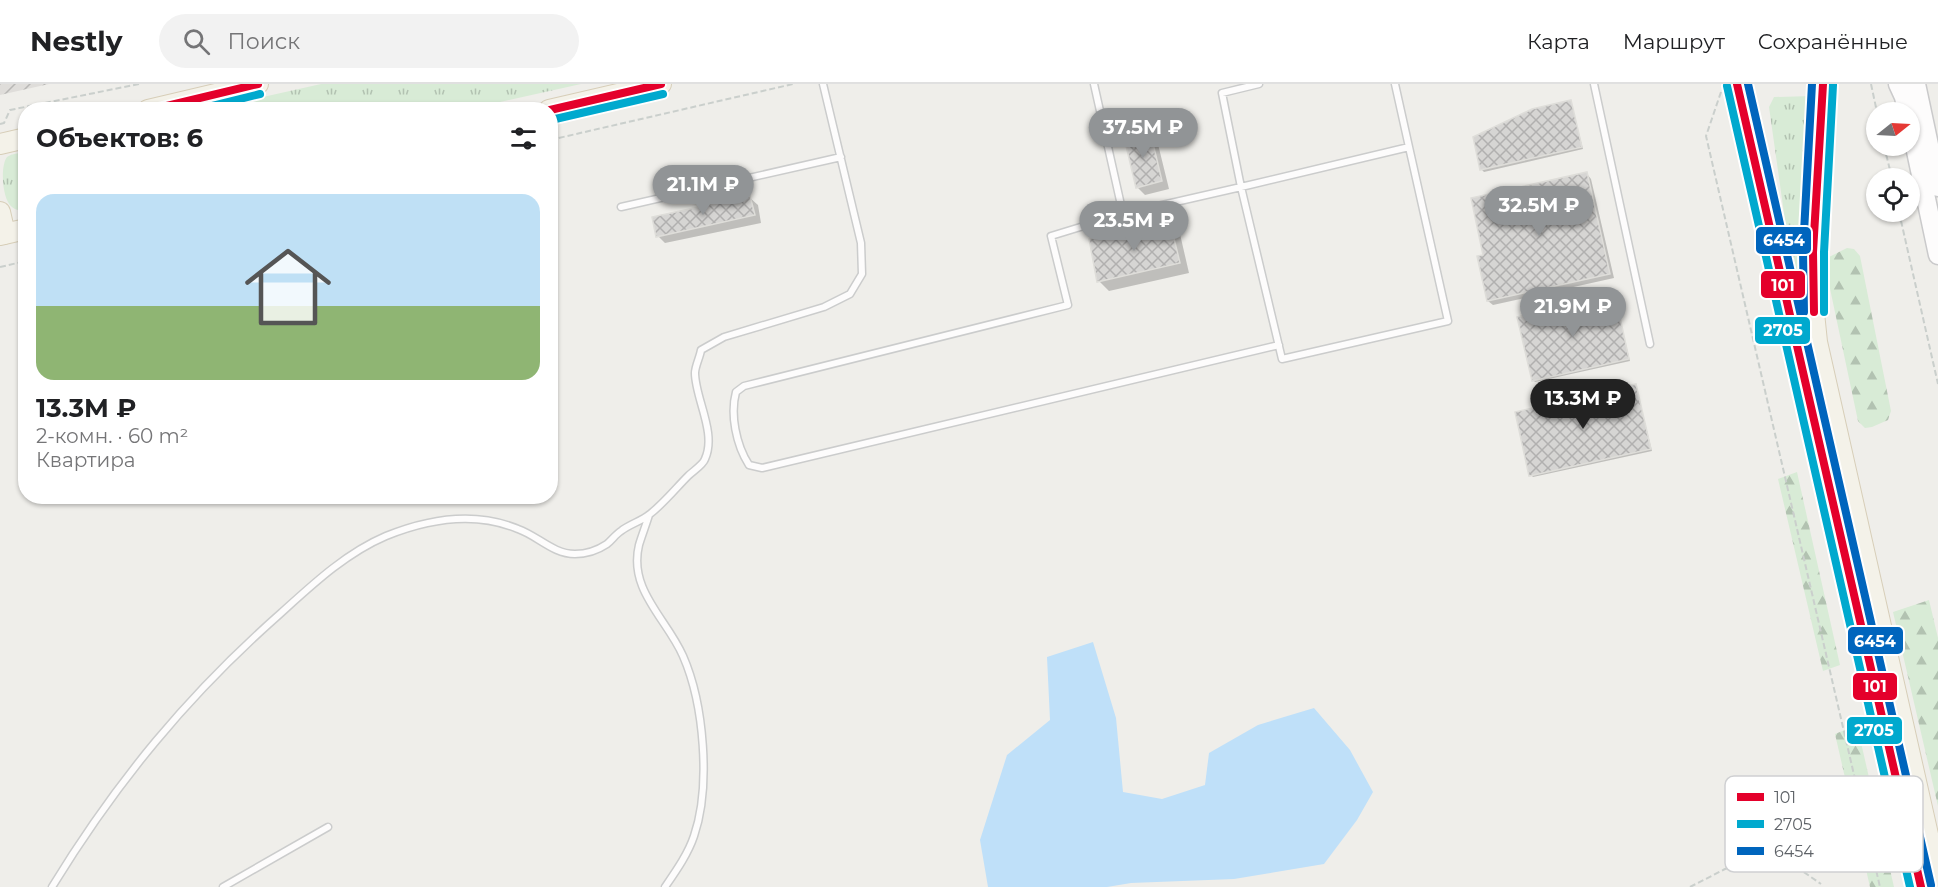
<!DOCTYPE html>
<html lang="ru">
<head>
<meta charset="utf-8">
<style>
	:root { --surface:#fff; --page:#f2f2f2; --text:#202124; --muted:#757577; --line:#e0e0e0; --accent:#919496 }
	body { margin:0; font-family:Montserrat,sans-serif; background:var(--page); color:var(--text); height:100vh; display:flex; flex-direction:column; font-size:22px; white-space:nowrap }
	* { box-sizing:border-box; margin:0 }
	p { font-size:20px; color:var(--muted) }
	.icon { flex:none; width:33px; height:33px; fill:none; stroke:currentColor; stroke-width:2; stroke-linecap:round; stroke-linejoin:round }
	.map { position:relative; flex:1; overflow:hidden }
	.details { position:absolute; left:18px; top:18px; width:540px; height:402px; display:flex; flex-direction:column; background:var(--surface); border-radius:24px; box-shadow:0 2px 4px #0004 }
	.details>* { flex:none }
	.needle { width:39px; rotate:72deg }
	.buttons { position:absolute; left:1866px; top:18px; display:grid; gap:12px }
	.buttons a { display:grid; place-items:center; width:54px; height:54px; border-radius:50%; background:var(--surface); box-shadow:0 2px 4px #0004; font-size:30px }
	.price { position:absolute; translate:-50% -51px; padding:0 14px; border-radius:21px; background:var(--accent); color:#fff; font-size:20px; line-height:39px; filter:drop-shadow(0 2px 3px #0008) }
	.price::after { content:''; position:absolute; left:50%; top:36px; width:18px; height:14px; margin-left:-9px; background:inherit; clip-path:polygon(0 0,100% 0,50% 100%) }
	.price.on { background:#222; color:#fff }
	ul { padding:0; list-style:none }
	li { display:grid; align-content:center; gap:12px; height:318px; padding:0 18px }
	li span { display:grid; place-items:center; height:186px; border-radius:18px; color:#555 }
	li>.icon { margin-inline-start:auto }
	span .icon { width:108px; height:108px; fill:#fffc; stroke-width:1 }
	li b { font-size:26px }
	h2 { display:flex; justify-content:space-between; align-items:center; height:72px; padding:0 18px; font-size:26px }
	header { display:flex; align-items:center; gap:36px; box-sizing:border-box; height:84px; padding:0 30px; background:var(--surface); border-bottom:2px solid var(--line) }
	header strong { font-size:28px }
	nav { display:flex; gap:33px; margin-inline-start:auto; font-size:21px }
	.search { width:420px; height:54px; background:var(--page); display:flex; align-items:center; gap:15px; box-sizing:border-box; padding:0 21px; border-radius:33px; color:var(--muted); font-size:22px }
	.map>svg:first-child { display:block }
	.industrial { fill:url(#industrial-furrows) }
	.grass { fill:url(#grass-tufts) }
	.forest { fill:url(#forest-firs) }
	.water { fill:#bfe0f9 }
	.shadow { fill:#0003 }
	.building { fill:url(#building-cross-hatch); stroke:#deddd9; stroke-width:1.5 }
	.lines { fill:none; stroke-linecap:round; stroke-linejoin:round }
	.lane-casing { stroke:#cbcccc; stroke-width:9 }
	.secondary-casing { stroke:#cacacb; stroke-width:21 }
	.primary-casing { stroke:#d7ceb8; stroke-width:22 }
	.path { stroke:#cacfcc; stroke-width:2; stroke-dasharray:6 3; stroke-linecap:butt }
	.lane { stroke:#fdfcfc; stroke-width:6 }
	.secondary { stroke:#fdfcfc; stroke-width:18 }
	.primary { stroke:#f4f2e9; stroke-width:20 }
	.bus-1-casing { stroke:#fff; stroke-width:12 }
	.bus-2-casing { stroke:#fff; stroke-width:12 }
	.bus-3-casing { stroke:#fff; stroke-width:12 }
	.bus-1 { stroke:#e4002b; stroke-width:8 }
	.bus-2 { stroke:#00a9ce; stroke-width:8 }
	.bus-3 { stroke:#0065bd; stroke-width:8 }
	.key { fill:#fff; stroke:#cfd0d2; stroke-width:1.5 }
	.key-label { font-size:16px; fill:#5f6368 }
	.line-badge { stroke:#fff; stroke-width:2 }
	.badge-label { font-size:16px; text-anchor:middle; font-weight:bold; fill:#fff }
</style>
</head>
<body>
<header>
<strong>Nestly</strong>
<div class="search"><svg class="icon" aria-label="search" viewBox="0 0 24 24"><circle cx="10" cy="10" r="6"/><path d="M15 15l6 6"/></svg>Поиск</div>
<nav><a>Карта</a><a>Маршрут</a><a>Сохранённые</a></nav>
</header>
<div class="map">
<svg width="1938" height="803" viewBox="0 0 1938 803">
	<defs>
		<pattern id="industrial-furrows" width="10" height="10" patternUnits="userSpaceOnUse" patternTransform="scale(1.5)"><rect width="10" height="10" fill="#dfddda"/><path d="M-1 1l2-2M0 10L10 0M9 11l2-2" fill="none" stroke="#b8b7b5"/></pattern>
		<pattern id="grass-tufts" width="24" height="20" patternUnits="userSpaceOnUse" patternTransform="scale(1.5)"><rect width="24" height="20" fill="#d8ebd6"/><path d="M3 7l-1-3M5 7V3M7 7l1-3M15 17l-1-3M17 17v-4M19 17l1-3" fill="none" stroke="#b2c2b1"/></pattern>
		<pattern id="forest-firs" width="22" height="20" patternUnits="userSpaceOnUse" patternTransform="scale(1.5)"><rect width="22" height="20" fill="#d8ebd6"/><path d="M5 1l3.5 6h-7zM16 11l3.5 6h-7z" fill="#b2c2b1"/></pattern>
		<pattern id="building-cross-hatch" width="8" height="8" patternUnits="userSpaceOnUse" patternTransform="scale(1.5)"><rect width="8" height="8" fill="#d6d5d3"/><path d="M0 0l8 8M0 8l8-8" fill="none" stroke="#b1b0af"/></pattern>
	</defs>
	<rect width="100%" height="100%" fill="#efeeea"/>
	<!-- industrial -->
	<path class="industrial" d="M0 0H49L0 11Z"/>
	<!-- grass -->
	<path class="grass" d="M321 0H581L469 25H210Z
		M1812 12 1815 13 1804 173V226L1806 249 1804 252 1796 214 1769 23 1774 13Z
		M25 68 26 126C20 126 16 127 12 123 2 116 0 82 7 73 11 70 20 69 25 68Z"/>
	<!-- forest -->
	<path class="forest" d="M1847 164 1854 165 1860 172 1891 327 1888 336 1872 343 1865 344 1858 337 1825 181 1829 173Z
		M1797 388 1840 581 1823 587 1778 395Z
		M1929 516 1938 554V722L1893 528Z
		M1857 641 1894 803H1870L1835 650Z"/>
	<!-- water -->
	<path class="water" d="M1093 558 1116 634 1123 708 1162 715 1205 701 1209 669 1258 641 1314 624 1350 666 1373 708 1357 736 1324 780 1234 795 1131 799 1107 803H988L980 756 1007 671 1050 636 1047 573Z"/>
	<!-- shadow -->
	<path class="shadow" d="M1571 18 1583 65 1484 88 1482 86Z
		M1150 48 1157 56 1169 105 1145 111 1137 103Z
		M1587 90 1591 95 1614 194 1493 221 1488 217 1485 172Z
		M750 114 758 121 761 139 665 159 658 152Z
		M1170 140 1180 150 1189 189 1109 207 1099 197Z
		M1614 212 1630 277 1535 298 1533 296Z
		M1636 302 1652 367 1533 393 1531 391Z"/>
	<!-- building -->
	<path class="building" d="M1571 16 1582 63 1480 86 1473 53 1532 25Z
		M1150 47 1162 97 1136 104 1124 53Z
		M1587 88 1610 190 1487 217 1477 172 1483 171 1471 114Z
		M750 112 755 131 656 153 652 133Z
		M1170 138 1180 179 1097 198 1089 155Z
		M1615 210 1629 275 1532 297 1517 233Z
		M1636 300 1651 365 1529 392 1515 328Z"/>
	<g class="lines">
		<!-- lane casing -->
		<g class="lane-casing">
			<path id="lane" d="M1094 0 1123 130 1241 103 1222 9 1259 0
				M1395 0 1409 63
				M1594 0 1650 260
				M1409 63 1448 237 1282 275 1241 103Z
				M621 123 841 73
				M1123 130 1051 152 1068 221 744 302 736 308C730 330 736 361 749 381L762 384 1279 261
				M649 431C646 441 642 451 639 461 628 506 667 535 683 572 704 620 711 702 694 752 688 770 676 787 665 803
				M52 803C117 697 188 611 281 529 313 500 346 469 386 452 428 435 475 427 518 445 538 452 553 470 575 470 586 470 598 466 607 460 612 456 616 450 621 447 630 440 642 437 650 430 664 419 676 404 688 392 693 387 703 381 705 375 717 349 695 314 695 289 695 282 700 273 701 266L724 253 824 223 850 210 862 190 861 159 823 0
				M223 803 328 743"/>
		</g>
		<!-- secondary casing -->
		<g class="secondary-casing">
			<path id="secondary" d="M1898 0 1904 13 1907 28
				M1916 0 1938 103
				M1910 39 1938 171"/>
		</g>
		<!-- primary casing -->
		<g class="primary-casing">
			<path id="primary" d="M1737 0 1921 803
				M1823 0 1813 168V219L1817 258 1938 795
				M148 26 258 0
				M549 26 661 0
				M0 60 26 54
				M0 128 5 150
				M0 151 26 145"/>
		</g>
		<!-- path -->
		<path class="path" d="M1871 0 1877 28
			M1721 8 1706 52 1880 803
			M0 40 4 39 10 26 139 0
			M550 56 793 0
			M1884 62 1892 94
			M1899 128 1938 300
			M0 183 26 177
			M1690 803 1725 785 1778 770 1821 800"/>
		<!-- lane -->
		<use href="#lane" class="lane"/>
		<!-- secondary -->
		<use href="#secondary" class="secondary"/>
		<!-- primary -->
		<use href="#primary" class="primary"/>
		<!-- bus-1 casing -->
		<g class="bus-1-casing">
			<path id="bus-1" d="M1737 0 1921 803
				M150 26 258 0
				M550 26 661 0
				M1814 228 1813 168 1823 0"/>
		</g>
		<!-- bus-2 casing -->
		<g class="bus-2-casing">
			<path id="bus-2" d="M1727 2 1910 803
				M196 26 260 10
				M551 36 663 10
				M1824 228V168L1833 1"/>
		</g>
		<!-- bus-3 casing -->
		<g class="bus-3-casing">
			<path id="bus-3" d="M1748 0 1931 801
				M1804 228 1803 167 1812 0"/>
		</g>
		<!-- bus-1 -->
		<use href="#bus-1" class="bus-1"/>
		<!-- bus-2 -->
		<use href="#bus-2" class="bus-2"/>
		<!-- bus-3 -->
		<use href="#bus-3" class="bus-3"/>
	</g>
	<!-- legend -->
	<rect x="1725" y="692" width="198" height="96" rx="9" class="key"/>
	<rect x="1737" y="709" width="27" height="8" fill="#e4002b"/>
	<rect x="1737" y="736" width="27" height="8" fill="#00a9ce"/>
	<rect x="1737" y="763" width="27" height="8" fill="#0065bd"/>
	<g class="key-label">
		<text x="1774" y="719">101</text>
		<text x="1774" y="746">2705</text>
		<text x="1774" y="773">6454</text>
	</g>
	<g class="line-badge">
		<rect x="1755" y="142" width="57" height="29" rx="6" fill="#0065bd"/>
		<rect x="1760" y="186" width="46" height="29" rx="6" fill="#e4002b"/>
		<rect x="1754" y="232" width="57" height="29" rx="6" fill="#00a9ce"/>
		<rect x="1847" y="542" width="57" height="29" rx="6" fill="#0065bd"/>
		<rect x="1852" y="588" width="46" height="29" rx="6" fill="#e4002b"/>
		<rect x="1846" y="632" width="57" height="29" rx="6" fill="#00a9ce"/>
	</g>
	<g class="badge-label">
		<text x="1784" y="162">6454</text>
		<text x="1783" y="207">101</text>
		<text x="1783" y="252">2705</text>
		<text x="1875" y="563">6454</text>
		<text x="1875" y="608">101</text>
		<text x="1874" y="652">2705</text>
	</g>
</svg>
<div class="buttons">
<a><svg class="needle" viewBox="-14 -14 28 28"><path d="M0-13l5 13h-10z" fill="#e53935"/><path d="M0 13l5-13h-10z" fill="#757577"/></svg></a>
<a><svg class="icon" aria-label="locate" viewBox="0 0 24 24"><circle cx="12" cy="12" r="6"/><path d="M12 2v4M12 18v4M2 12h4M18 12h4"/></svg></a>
</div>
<b class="price" style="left:1143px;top:75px">37.5M ₽</b>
<b class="price" style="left:703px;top:132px">21.1M ₽</b>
<b class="price" style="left:1539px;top:153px">32.5M ₽</b>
<b class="price" style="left:1134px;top:168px">23.5M ₽</b>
<b class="price" style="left:1573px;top:254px">21.9M ₽</b>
<b class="price on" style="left:1583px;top:346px">13.3M ₽</b>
<section class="details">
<h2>Объектов: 6<svg class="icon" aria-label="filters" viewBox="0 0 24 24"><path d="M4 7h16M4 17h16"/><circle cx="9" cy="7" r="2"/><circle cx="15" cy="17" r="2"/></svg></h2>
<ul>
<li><span style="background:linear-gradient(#bfe0f5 60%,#8fb573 0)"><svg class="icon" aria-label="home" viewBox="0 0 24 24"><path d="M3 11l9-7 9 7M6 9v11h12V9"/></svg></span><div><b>13.3M ₽</b><p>2-комн. · 60 m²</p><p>Квартира</p></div></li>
</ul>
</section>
</div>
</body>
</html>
